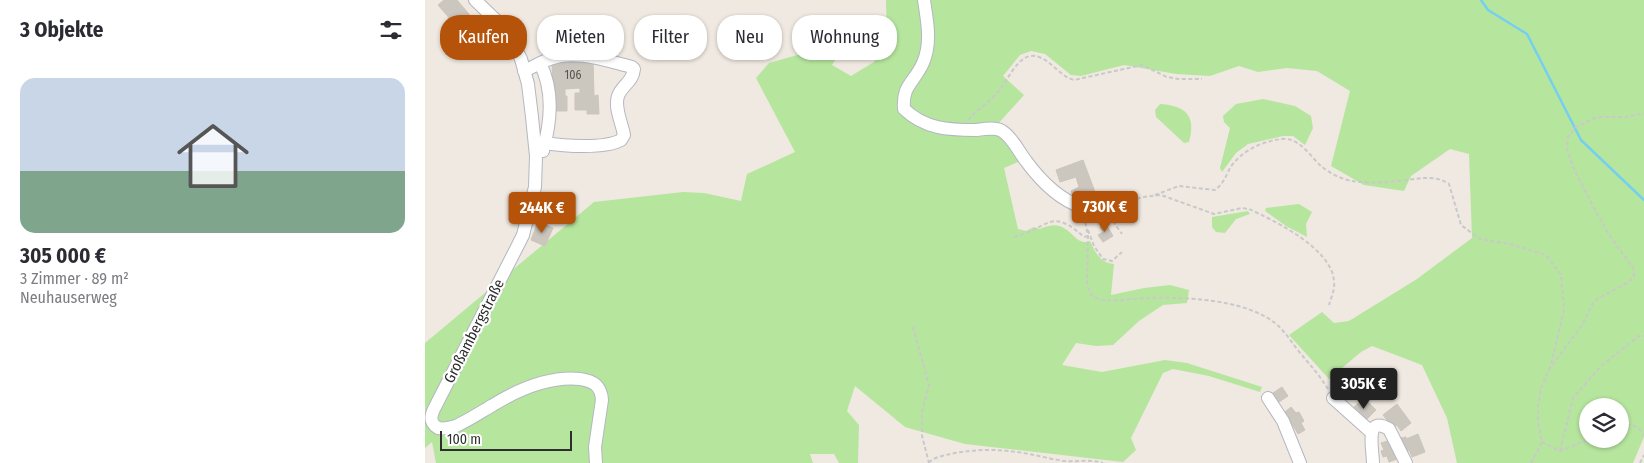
<!DOCTYPE html>
<html lang="de">
<head>
<meta charset="utf-8">
<style>
	:root { --surface:#fff; --page:#f2f2f3; --text:#2b2b33; --muted:#7c7c81; --line:#e1e1e2; --accent:#b45309 }
	body { margin:0; font-family:"Fira Sans Condensed",sans-serif; background:var(--page); color:var(--text); height:100vh; display:flex; flex-direction:column; font-size:19px; white-space:nowrap }
	* { box-sizing:border-box; margin:0 }
	p { font-size:16px; color:var(--muted) }
	.icon { flex:none; width:28px; height:28px; fill:none; stroke:currentColor; stroke-width:2; stroke-linecap:round; stroke-linejoin:round }
	.map { position:relative; flex:1; overflow:hidden }
	.sheet { display:flex; flex-direction:column; background:var(--surface); width:425px }
	.sheet>* { flex:none }
	.guide { position:absolute; left:15px; top:15px; width:475px; height:45px; display:flex; gap:10px }
	.buttons { position:absolute; left:1154px; top:398px; display:grid; gap:10px }
	.buttons a { display:grid; place-items:center; width:50px; height:50px; border-radius:50%; background:var(--surface); box-shadow:0 1px 4px #0004; font-size:25px }
	.scale { position:absolute; left:15px; bottom:12px; width:132px; box-sizing:border-box; padding-left:5px; border:2px solid #2e2e2e; border-top:0; font-size:14px; line-height:18px; white-space:nowrap; color:#2e2e2e; -webkit-text-stroke:4px #fff; paint-order:stroke }
	.price { position:absolute; translate:-50% -42px; padding:0 11px; border-radius:5px; background:var(--accent); color:#fff; font-size:16px; line-height:32px; filter:drop-shadow(0 1px 2px #0008) }
	.price::after { content:''; position:absolute; left:50%; top:30px; width:15px; height:11px; margin-left:-8px; background:inherit; clip-path:polygon(0 0,100% 0,50% 100%) }
	.price.current { background:#222; color:#fff }
	ul { padding:0; list-style:none }
	li { display:grid; align-content:center; gap:10px; height:265px; padding:0 20px }
	li+li { border-top:1px solid var(--line) }
	li span { display:grid; place-items:center; height:155px; border-radius:15px; color:#555 }
	li>.icon { margin-inline-start:auto }
	span .icon { width:90px; height:90px; fill:#fffc; stroke-width:1 }
	li b { font-size:21px }
	h2 { display:flex; justify-content:space-between; align-items:center; height:60px; padding:0 20px; font-size:21px }
	.chip { padding:0 18px; border-radius:20px; background:var(--surface); box-shadow:0 1px 4px #0004; font-size:18px; line-height:45px }
	.chip.current { background:var(--accent); color:#fff }
	main { display:flex; flex:1; min-height:0 }
	.map>svg:first-child { display:block }
	.green { fill:#b6e59e; fill-rule:evenodd }
	.lines { fill:none; stroke-linecap:round; stroke-linejoin:round }
	.stream { stroke:#75cff0; stroke-width:2.5 }
	.building { fill:#cbc7bf; stroke:#cbc5ba }
	.minor-casing { stroke:#b4b7c1; stroke-width:14 }
	.path { stroke:#c9c9c9; stroke-width:2; stroke-dasharray:4 2.5; stroke-linecap:butt }
	.minor { stroke:#fff; stroke-width:12 }
	.labels { text-anchor:middle; stroke-width:4.5; stroke-linejoin:round; paint-order:stroke }
	.number-label { font-size:12px; fill:#555452 }
	.street-label { font-size:15px; fill:#2e2e2e; stroke:#fff }
</style>
</head>
<body>
<main>
<section class="sheet">
<h2>3 Objekte<svg class="icon" aria-label="filters" viewBox="0 0 24 24"><path d="M4 7h16M4 17h16"/><circle cx="9" cy="7" r="2"/><circle cx="15" cy="17" r="2"/></svg></h2>
<ul>
<li><span style="background:linear-gradient(#c9d6e8 60%,#7fa58c 0)"><svg class="icon" aria-label="home" viewBox="0 0 24 24"><path d="M3 11l9-7 9 7M6 9v11h12V9"/></svg></span><div><b>305 000 €</b><p>3 Zimmer · 89 m²</p><p>Neuhauserweg</p></div></li>
</ul>
</section>
<div class="map">
<svg width="1219" height="463" viewBox="0 0 1219 463">
	<rect width="100%" height="100%" fill="#efe9e1"/>
	<!-- green -->
	<path class="green" d="M461 0H1219V437L1208 463H1032L1022 418 997 365 947 346 936 352 904 379 864 335 897 312 909 323 924 321 992 279 1047 238 1044 154 1025 149 986 176 979 191 939 185 906 166 925 91 892 71 862 68 833 72 814 66 785 76 751 74 699 65 656 76 646 75 620 54 606 51 595 55 578 76 599 95 572 125 574 136 595 161 579 168 593 229 601 231 609 227 615 229C645 214 647 248 665 241 670 252 675 263 689 264L686 295 719 288 745 285 764 290 762 303 738 305 714 321 688 345 671 346 651 343 637 365 677 372 740 360 762 363 837 387 835 392 784 376 748 369 738 373 706 438 711 450 698 462 540 444 480 427 430 386 422 411 434 425 433 463H414L409 454H385L388 463H11L7 442 0 448V343L169 202 258 192 279 193 316 201 322 174 370 152 331 78 344 63 383 52 407 41 416 51 407 65 426 76 449 62 462 41ZM1162 406H1195V439H1162Z
		M838 99 870 106 886 116 888 128 880 145 868 136H858L823 144 811 153 797 172 795 168 805 128 799 122 798 116 811 104Z
		M735 104C762 106 771 116 764 142L759 143 731 117 730 110Z
		M874 204 887 212 881 224 882 237 861 226 840 211 841 208Z
		M823 211 825 214 811 219 800 233 791 232 787 227V217Z"/>
	<g class="lines">
		<!-- stream -->
		<path class="stream" d="M1056 0 1063 10 1102 34 1156 140 1219 200"/>
	</g>
	<!-- building -->
	<path class="building" d="M19 0H32L54 26 41 37 13 5Z
		M168 61 169 96 173 95 174 114H162V110H150V93H155V88L140 89V96H142V111H129L127 62Z
		M658 160 670 192 654 198 653 195 648 196 646 191 654 187 651 177 635 182 631 170Z
		M113 222 128 228 120 246 106 240Z
		M681 224 688 236 678 242 673 235 678 232 675 227Z
		M857 387 863 396 854 402 848 393Z
		M939 398 951 410 939 422 927 409Z
		M972 404 986 423 976 431 972 425 968 428 958 415Z
		M866 407 871 413 874 412 879 421 876 423 880 430 873 434 860 412Z
		M993 434 1000 452 987 457 984 450 981 451 976 438 981 437V439Z
		M966 440 972 459 964 462 962 456 958 457 956 451 959 450 956 443Z"/>
	<g class="lines">
		<!-- minor casing -->
		<g class="minor-casing">
			<path id="minor" d="M50 0 77 26 87 42 96 59 103 84 107 117 111 156 110 187 98 235 91 249 9 409C5 417 5 423 13 428 19 429 25 428 31 426 44 420 56 412 68 405 94 389 124 376 155 379 169 381 176 386 177 400L170 447 171 463
				M499 0C502 21 507 42 498 63 489 83 477 85 479 109 500 129 523 130 551 130 559 129 570 127 577 131 588 138 594 152 601 161 615 180 635 200 657 207
				M115 63C129 91 126 121 118 151
				M99 71C108 67 116 62 125 59 150 49 182 61 207 67L209 69C208 82 197 85 193 96 189 108 197 123 199 135L196 140C180 149 138 146 120 143
				M843 398 858 421 875 463
				M908 398 946 432
				M948 463C948 450 939 414 964 429L981 463"/>
		</g>
		<!-- path -->
		<path class="path" d="M544 120 545 117C553 110 563 103 571 94 583 83 593 49 614 57 628 62 634 76 649 80L717 65 742 77 754 79H777
			M730 195 754 186 790 190C798 184 801 176 805 168 816 151 837 141 857 139 874 137 885 156 896 166 904 173 916 179 927 181 940 183 959 183 972 181 990 180 1008 173 1024 184L1036 225 1055 239 1085 244 1121 255 1136 275 1139 310 1125 368
			M667 207C691 206 713 196 736 195L789 214 817 208 824 209C850 221 908 249 909 282 910 290 906 298 904 305
			M675 207 679 209 697 234
			M659 216 663 236 662 286 667 296C682 305 706 298 723 298 761 297 819 299 850 323 859 330 865 340 872 349 883 363 894 374 903 389
			M663 230 669 246 678 259 687 261 697 252
			M589 237C623 229 625 206 659 237L663 236
			M488 327 504 385 497 412V436L504 463
			M1195 427C1205 423 1214 426 1219 435
			M1117 442 1135 451 1165 439
			M1135 451 1148 398 1176 366 1214 336H1219
			M504 463C508 457 518 456 525 454 553 448 581 449 609 455 619 457 630 460 640 461 653 462 665 459 678 463
			M1106 463 1117 442 1113 422V406L1116 388 1125 368 1157 325 1169 301 1204 282 1209 276 1208 268 1183 233 1170 210 1148 167 1142 149 1143 137 1151 127 1172 117H1201L1219 113
			M1215 463 1219 455"/>
		<!-- minor -->
		<use href="#minor" class="minor"/>
	</g>
	<g class="labels">
		<!-- number labels -->
		<g class="number-label">
			<text x="148" y="79">106</text>
		</g>
		<!-- street labels -->
		<g class="street-label">
			<text transform="translate(49 331) rotate(-63)" y="5">Großambergstraße</text>
		</g>
	</g>
</svg>
<div class="buttons">
<a><svg class="icon" aria-label="layers" viewBox="0 0 24 24"><path d="M12 4l9 5-9 5-9-5zM3 14l9 5 9-5"/></svg></a>
</div>
<div class="scale">100 m</div>
<b class="price" style="left:680px;top:233px">730K €</b>
<b class="price" style="left:117px;top:234px">244K €</b>
<b class="price current" style="left:939px;top:410px">305K €</b>
<div class="guide">
<a class="chip current">Kaufen</a>
<a class="chip">Mieten</a>
<a class="chip">Filter</a>
<a class="chip">Neu</a>
<a class="chip">Wohnung</a>
</div>
</div>
</main>
</body>
</html>
